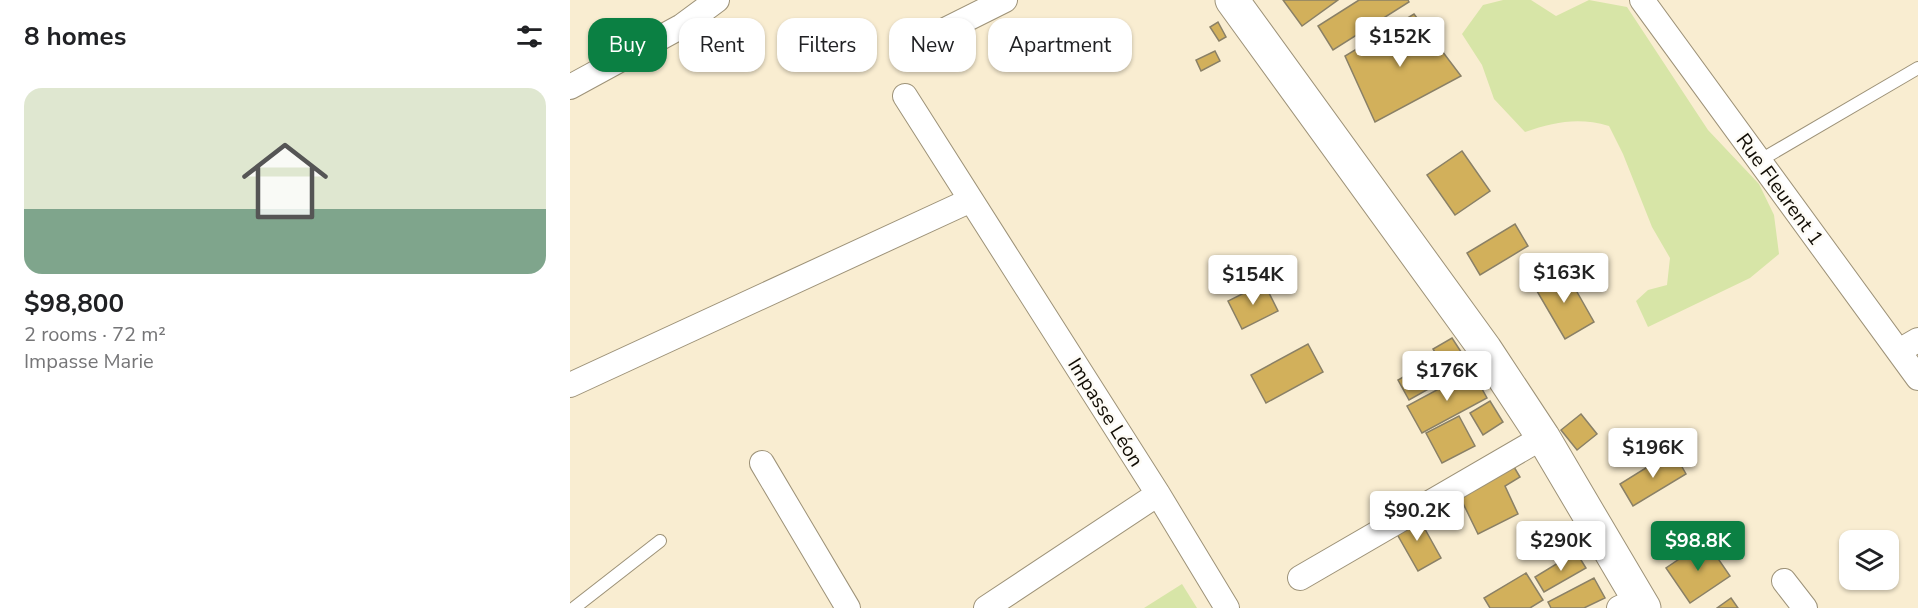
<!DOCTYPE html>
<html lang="en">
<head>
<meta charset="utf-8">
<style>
	:root { --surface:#fff; --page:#f6f6f6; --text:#202124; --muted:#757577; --line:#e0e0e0; --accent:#0b8043 }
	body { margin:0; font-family:"Nunito Sans",sans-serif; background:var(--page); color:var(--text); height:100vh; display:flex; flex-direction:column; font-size:22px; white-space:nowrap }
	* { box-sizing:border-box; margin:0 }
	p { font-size:20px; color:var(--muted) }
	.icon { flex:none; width:33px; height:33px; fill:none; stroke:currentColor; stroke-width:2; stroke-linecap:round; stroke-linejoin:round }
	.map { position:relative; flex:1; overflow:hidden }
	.drawer { display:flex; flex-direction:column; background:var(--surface); width:570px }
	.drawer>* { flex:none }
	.top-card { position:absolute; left:18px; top:18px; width:570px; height:54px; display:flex; gap:12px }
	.controls { position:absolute; left:1269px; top:530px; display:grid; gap:12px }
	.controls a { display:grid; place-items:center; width:60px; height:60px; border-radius:12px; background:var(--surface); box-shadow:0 2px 4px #0004; font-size:30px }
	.price { position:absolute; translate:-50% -51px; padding:0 14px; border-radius:6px; background:#fff; color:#222; font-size:20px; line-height:39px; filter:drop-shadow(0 2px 3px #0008) }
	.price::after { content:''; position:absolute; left:50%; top:36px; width:18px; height:14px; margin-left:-9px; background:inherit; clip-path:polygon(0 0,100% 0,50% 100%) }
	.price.selected { background:var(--accent); color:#fff }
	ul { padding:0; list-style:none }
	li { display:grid; align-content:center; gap:12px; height:318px; padding:0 24px }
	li+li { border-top:2px solid var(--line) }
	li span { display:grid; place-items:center; height:186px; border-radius:18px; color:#555 }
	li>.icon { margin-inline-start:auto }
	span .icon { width:108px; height:108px; fill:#fffc; stroke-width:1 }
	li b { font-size:26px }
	h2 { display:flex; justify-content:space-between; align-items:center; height:72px; padding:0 24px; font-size:26px }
	.chip { padding:0 21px; border-radius:18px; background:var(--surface); box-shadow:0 2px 4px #0004; font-size:21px; line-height:54px }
	.chip.selected { background:var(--accent); color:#fff }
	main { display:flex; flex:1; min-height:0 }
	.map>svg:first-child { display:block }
	.green { fill:#d7e5a7 }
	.building { fill:#d2b05b; stroke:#8a8066; stroke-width:1.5 }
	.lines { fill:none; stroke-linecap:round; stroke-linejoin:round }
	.service-casing { stroke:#9d9278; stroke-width:14 }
	.minor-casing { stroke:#9d9278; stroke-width:26 }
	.secondary-casing { stroke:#9d9278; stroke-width:35 }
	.service { stroke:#fff; stroke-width:12 }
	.minor { stroke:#fff; stroke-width:24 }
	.secondary { stroke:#fff; stroke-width:33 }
	.labels { text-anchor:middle; stroke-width:5; stroke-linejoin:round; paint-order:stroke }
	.street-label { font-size:20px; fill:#100c04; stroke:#fdfbf5 }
</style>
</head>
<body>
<main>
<section class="drawer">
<h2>8 homes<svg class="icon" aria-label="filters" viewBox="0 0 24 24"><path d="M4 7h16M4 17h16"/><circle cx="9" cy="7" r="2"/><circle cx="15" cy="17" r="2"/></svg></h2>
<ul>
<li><span style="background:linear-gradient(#dfe7d0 65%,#7fa58c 0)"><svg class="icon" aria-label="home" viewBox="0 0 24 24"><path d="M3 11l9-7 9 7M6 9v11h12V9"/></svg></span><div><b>$98,800</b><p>2 rooms · 72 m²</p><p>Impasse Marie</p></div></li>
</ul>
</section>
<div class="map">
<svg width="1348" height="608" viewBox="0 0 1348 608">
	<rect width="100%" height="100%" fill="#f9edd1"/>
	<!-- green -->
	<path class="green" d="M933 0H961L986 16 1019 0 1057 7 1138 130 1189 184 1204 215 1209 254 1180 278 1078 327 1066 301 1078 290 1097 285 1100 258 1082 227 1053 154 1039 126C1008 117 985 122 955 132L924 99 912 65 892 34 913 5Z
		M612 584 627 608H574Z"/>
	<!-- building -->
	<path class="building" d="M713 0H768L732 26Z
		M789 0H838L839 2 763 50 748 26Z
		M844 14 891 76 805 122 775 56Z
		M648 22 656 37 649 41 640 27Z
		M645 51 650 61 631 71 626 60Z
		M892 151 920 191 885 215 857 175Z
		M945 224 958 246 910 275 897 253Z
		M994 269 1024 322 995 339 964 286Z
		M694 283 708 311 672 329 658 301Z
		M882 338 899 364 880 376 863 349Z
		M738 344 753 372 696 403 681 375Z
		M866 358 878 378 839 400 828 380Z
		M902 371 917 398 852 433 837 406Z
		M920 401 933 422 913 435 900 413Z
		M1011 414 1027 434 1007 450 991 430Z
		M889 416 905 446 872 463 856 433Z
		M1103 451 1116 474 1063 506 1050 484Z
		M941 462 950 477 935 486 948 514 908 534 887 491Z
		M846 513 871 558 848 571 823 527Z
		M1136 541 1160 576 1120 603 1096 568Z
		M1006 552 1016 568 974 592 965 577Z
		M956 573 973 600 960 608H920L914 598Z
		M1024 578 1035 598 1014 608H981L978 602Z
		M1161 598 1168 608H1147Z"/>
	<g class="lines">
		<!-- service casing -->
		<g class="service-casing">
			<path id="service" d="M1189 161 1348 68
				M4 608 90 541"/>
		</g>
		<!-- minor casing -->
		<g class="minor-casing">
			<path id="minor" d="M1072 0 1348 378
				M349 43 435 0
				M0 87 112 26 147 0
				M335 96 588 494 657 608
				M1329 351 1348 340
				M0 385 401 200
				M192 463 278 608
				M730 578 973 437
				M1214 581 1235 608
				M416 608 588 494
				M1049 608 1069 599"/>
		</g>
		<!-- secondary casing -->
		<g class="secondary-casing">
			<path id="secondary" d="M662 0 915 349 973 437 1074 608"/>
		</g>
		<!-- service -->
		<use href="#service" class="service"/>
		<!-- minor -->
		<use href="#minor" class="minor"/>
		<!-- secondary -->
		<use href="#secondary" class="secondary"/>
	</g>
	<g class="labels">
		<!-- street labels -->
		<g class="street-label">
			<text transform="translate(1210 189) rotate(54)" y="7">Rue Fleurent 1</text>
			<text transform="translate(536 412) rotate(58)" y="7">Impasse Léon</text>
		</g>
	</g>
</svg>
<div class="controls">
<a><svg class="icon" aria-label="layers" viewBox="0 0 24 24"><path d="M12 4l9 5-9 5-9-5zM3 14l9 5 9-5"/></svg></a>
</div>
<b class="price" style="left:830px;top:68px">$152K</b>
<b class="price" style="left:994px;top:304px">$163K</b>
<b class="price" style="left:683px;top:306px">$154K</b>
<b class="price" style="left:877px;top:402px">$176K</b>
<b class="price" style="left:1083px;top:479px">$196K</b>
<b class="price" style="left:847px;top:542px">$90.2K</b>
<b class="price" style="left:991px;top:572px">$290K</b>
<b class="price selected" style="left:1128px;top:572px">$98.8K</b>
<div class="top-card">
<a class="chip selected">Buy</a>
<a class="chip">Rent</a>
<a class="chip">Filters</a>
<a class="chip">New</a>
<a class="chip">Apartment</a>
</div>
</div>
</main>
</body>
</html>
